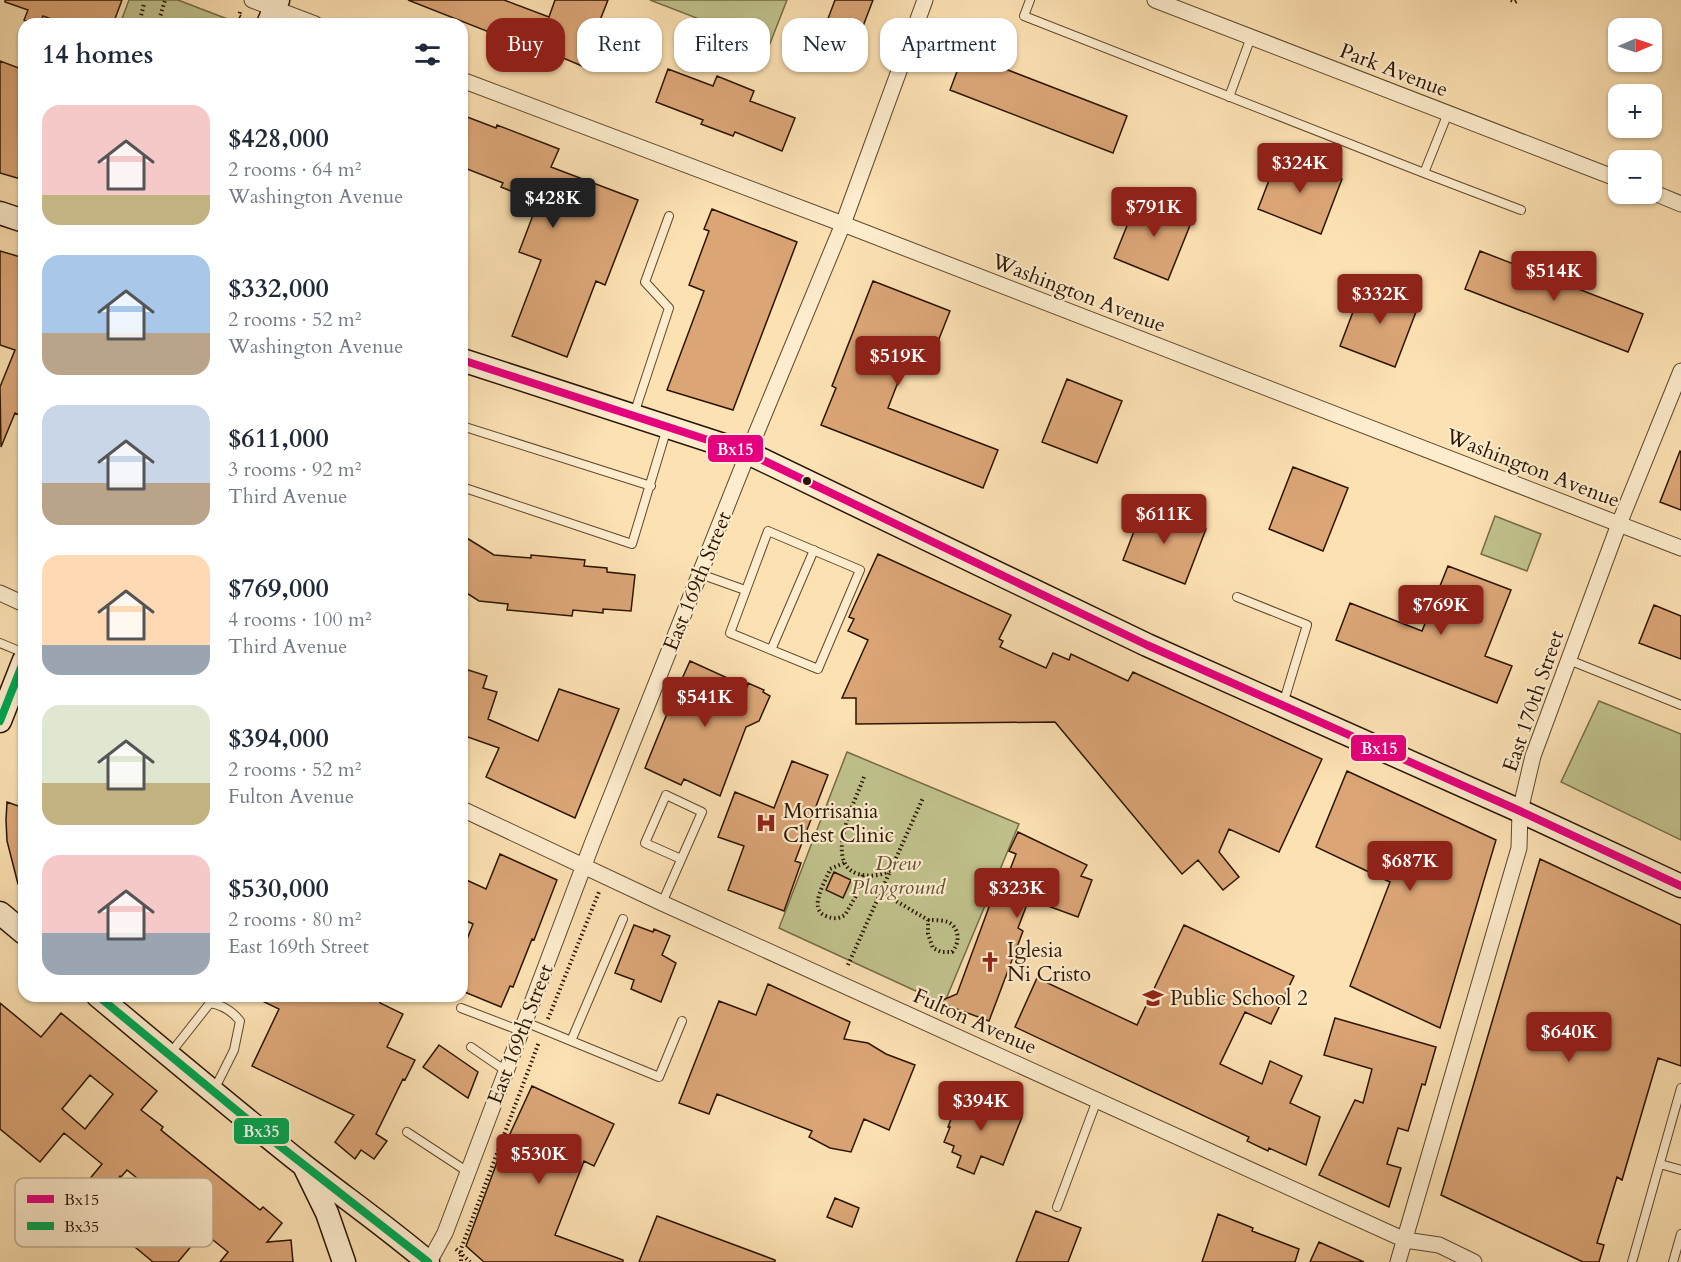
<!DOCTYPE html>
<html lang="en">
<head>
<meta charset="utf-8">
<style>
	:root { --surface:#fff; --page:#f6f6f7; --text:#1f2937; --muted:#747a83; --accent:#8f2418 }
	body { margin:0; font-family:Cardo,serif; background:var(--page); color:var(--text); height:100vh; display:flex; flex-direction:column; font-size:22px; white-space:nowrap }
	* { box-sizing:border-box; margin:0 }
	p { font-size:20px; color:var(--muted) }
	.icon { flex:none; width:33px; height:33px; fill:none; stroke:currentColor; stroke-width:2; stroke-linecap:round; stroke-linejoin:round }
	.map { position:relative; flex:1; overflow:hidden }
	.details { position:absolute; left:18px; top:18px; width:450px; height:984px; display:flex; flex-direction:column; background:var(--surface); border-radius:18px; box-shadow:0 2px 4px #0004 }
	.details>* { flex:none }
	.guide { position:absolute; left:486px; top:18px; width:570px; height:54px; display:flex; gap:12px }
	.needle { width:39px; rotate:88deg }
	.fabs { position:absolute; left:1608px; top:18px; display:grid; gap:12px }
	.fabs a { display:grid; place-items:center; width:54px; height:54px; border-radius:12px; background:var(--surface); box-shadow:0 2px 4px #0004; font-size:30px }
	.price { position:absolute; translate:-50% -51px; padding:0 14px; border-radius:6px; background:var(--accent); color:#fff; font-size:20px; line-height:39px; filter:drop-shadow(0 2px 3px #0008) }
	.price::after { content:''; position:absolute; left:50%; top:36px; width:18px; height:14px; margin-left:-9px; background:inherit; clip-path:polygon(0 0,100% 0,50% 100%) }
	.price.selected { background:#222; color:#fff }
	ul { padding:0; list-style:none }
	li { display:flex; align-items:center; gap:18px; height:150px; padding:0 24px }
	li span { display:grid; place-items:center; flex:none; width:168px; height:120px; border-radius:18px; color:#555 }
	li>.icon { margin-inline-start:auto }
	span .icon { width:72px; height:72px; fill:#fffc; stroke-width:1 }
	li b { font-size:26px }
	h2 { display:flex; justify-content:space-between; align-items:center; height:72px; padding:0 24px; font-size:26px }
	.chip { padding:0 21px; border-radius:18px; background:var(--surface); box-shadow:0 2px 4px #0004; font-size:21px; line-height:54px }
	.chip.selected { background:var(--accent); color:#fff }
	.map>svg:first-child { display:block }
	.green { fill:#c0c28c; stroke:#766c46; stroke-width:1.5 }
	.building { fill:#dba576; stroke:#2b1501; stroke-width:1.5; fill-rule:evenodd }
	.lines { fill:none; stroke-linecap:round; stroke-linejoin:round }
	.lane-casing { stroke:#5f482d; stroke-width:10 }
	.street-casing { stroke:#5f482d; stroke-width:17 }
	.secondary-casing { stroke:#2b1501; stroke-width:25 }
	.path { stroke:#2b1501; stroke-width:4; stroke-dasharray:1.5 3; stroke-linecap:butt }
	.lane { stroke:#fdeccd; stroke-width:8 }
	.street { stroke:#fdeccd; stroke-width:15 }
	.secondary { stroke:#fdeccd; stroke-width:22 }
	.bus-1-casing { stroke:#fdeccd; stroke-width:12 }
	.bus-2-casing { stroke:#fdeccd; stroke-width:12 }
	.bus-1 { stroke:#e5007d; stroke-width:8 }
	.bus-2 { stroke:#00a651; stroke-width:8 }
	.bus-dot { fill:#2b1501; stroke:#fdeccd; stroke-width:2 }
	.labels { text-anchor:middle; stroke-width:4.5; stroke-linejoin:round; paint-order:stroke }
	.street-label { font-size:21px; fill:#2b1501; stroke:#fdeccd }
	.poi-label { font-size:21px; fill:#2b1501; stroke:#fdeccd; text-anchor:start }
	.park-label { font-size:21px; font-style:italic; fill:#5f5232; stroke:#fdeccd }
	.key { fill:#fdeccd; stroke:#beac90; stroke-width:1.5 }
	.key-label { font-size:16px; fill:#2b1501 }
	.line-badge { stroke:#fdeccd; stroke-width:2 }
	.badge-label { font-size:16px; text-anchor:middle; font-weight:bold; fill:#fff }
</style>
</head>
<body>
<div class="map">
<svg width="1681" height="1262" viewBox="0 0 1681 1262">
	<rect width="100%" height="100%" fill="#fce1b2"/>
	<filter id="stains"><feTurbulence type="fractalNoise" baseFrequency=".00333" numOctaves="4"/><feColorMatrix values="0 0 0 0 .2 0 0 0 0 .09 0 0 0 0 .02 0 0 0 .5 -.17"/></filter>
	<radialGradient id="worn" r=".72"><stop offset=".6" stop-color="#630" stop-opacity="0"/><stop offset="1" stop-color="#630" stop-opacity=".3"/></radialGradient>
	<!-- green -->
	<path class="green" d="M129 0H178L230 20 228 24H120Z
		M650 0H787L769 46Z
		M1495 516 1541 534 1527 571 1481 554Z
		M1599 701 1681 734V840L1561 782Z
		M847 752 1019 824 944 1004 779 928Z"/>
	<!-- building -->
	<path class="building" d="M5 0H122L113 24H65L43 16 40 24H34L24 20 28 10 5 2Z
		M408 0H504L549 17 555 0H608L582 66 556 55 555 58Z
		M835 0H873L847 68 814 56Z
		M964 53 1127 116 1113 153 950 90Z
		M0 61 24 70V180L0 173Z
		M668 69 713 86 717 76 754 91 750 101 795 118 782 151 735 132 733 136 701 124 703 120 656 102Z
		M462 115 496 128 497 125 559 149 551 167 638 200 605 285 596 281 567 357 512 336 541 260 519 252 538 202 501 187 503 183 462 167Z
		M1279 154 1342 179 1321 234 1258 209Z
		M1139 196 1193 218 1168 280 1114 258Z
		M712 209 797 242 733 410 667 390 704 291 689 285 709 231 704 229Z
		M0 251 24 258V417L15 413 1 447 0 387 15 350 0 345Z
		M1480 251 1643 314 1628 352 1465 289Z
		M873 281 950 311 933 354 912 346 888 408 998 450 983 488 821 425 836 388 832 386Z
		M1364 283 1419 304 1395 367 1340 346Z
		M1067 379 1122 401 1097 463 1042 442Z
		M1680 451 1681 452V510L1660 502Z
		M1293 467 1348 488 1323 551 1269 529Z
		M1144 505 1206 529 1185 584 1123 560Z
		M462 535 494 555 531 558V555L585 560 584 566 607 568V572L635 575 631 611 603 609V613L573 610 572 616 507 610 508 604 479 601 462 590Z
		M878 554 1011 615 999 639 1003 641 1000 647 1046 668 1053 653 1069 660 1071 654 1128 681 1133 672 1322 759 1279 852 1229 829 1219 852 1239 877 1223 890 1198 860 1182 874 1055 722 856 724V698H842L868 640 848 631 854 619 849 617Z
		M1448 566 1511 590 1485 656 1512 666 1497 703 1336 640 1350 603 1422 631Z
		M1654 605 1681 616V659L1639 643Z
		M690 661 747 687 748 683 764 690 763 692 770 696 759 721 746 727 720 796 684 779 681 785 645 768 673 699Z
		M462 668 487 676 483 688 497 692 488 719 538 741 559 689 619 709 575 818 486 777 499 748 462 735Z
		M792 761 828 775 795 861 801 863 784 911 728 890 744 846 718 837 735 792 774 808Z
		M1347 771 1496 840 1440 1028 1350 986 1390 882 1316 847Z
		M7 802 24 808V884H18L7 841 6 820Z
		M1018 832 1087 865 1081 876 1092 880 1078 917 1029 899 1018 928 1023 931 989 1021 938 1002 957 994 996 888 1002 891 1016 854 1009 851Z
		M500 854 557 880 534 940 532 939 513 987 510 986 501 1007 462 991V952L473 924 462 919V878L486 889Z
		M1540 859 1681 925V1066L1658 1058 1622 1180 1617 1177 1597 1243 1604 1245 1599 1262H1583L1441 1195Z
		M834 872 851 880 843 898 826 890Z
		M634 925 653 932 654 929 670 936 662 955 676 963 661 1002 631 989 634 980 615 973Z
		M1184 925 1294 976 1271 1024 1245 1012 1220 1064 1262 1084 1270 1061 1302 1076 1290 1103 1320 1117 1306 1165 1269 1148 1268 1151 1247 1141 1249 1137 1015 1027 1037 978 1137 1025Z
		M768 984 850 1022 844 1039 868 1043 886 1054 915 1065 889 1130 864 1119 851 1152 830 1148 809 1137 812 1131 717 1094 709 1114 679 1103 719 1001 756 1015Z
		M252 996H383L380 1003 403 1014 387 1047 415 1060 405 1080 403 1079 376 1134 387 1141 374 1159 361 1150 355 1159 335 1142 354 1115 252 1066 279 1009Z
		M0 1003 41 1037 61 1013 157 1091 141 1110 163 1127 161 1130 260 1210 263 1207 282 1223 267 1242 291 1240 293 1262H220L228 1252 203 1232 178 1262H153L118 1233 153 1191 127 1170 121 1177 120 1176 95 1207 78 1193 102 1164 64 1133 40 1162 0 1129ZM90 1075 113 1094 85 1129 62 1109Z
		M1335 1018 1436 1047 1425 1085 1422 1084 1408 1131 1398 1128 1387 1164 1401 1168 1389 1207 1319 1175 1355 1100 1363 1103 1372 1069 1324 1055Z
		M439 1045 478 1072 468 1098 423 1067Z
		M532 1086 614 1124 594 1166 584 1161 555 1235 623 1260V1262H484L466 1246 507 1135 509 1136Z
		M962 1090 1022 1117 1003 1165 981 1156 974 1174 957 1167 961 1156 952 1152 954 1146 944 1142 950 1127H948Z
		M835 1198 859 1208 852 1227 827 1217Z
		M1036 1211 1081 1228 1068 1262H1016Z
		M1218 1214 1253 1228 1252 1231 1299 1249 1295 1262H1202Z
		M657 1216 775 1260V1262H639Z
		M1319 1242 1364 1262H1310Z"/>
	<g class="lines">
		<!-- lane casing -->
		<g class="lane-casing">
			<path id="lane" d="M1030 0 1024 16 1424 173 1448 113
				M1229 97 1251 37
				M1424 173 1521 210
				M634 414 669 308 645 282 669 216
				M462 426 651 486
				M462 487 632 544 667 428
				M768 531 860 570 818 669 730 633Z
				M700 574 745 590
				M1237 597 1307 625 1283 704
				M0 643 24 653
				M771 650 814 550
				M1569 660 1681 705
				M662 903 702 812 666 795 645 843 681 859
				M461 1008 521 1031
				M525 1022 659 1077 682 1021
				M571 1041 623 919
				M471 1047 506 1071
				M169 1055 210 1003C223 1005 232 1011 240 1021L234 1050 214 1090
				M407 1132 468 1172
				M1660 1164 1681 1170
				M1057 1207 1097 1100
				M1632 1262 1681 1088
				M1673 1262 1681 1234"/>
		</g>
		<!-- street casing -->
		<g class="street-casing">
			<path id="street" d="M252 0 315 24
				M1155 0 1618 179
				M462 80 843 224 1681 548
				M1652 192 1681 204
				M0 593 24 604
				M462 809 662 903 1405 1240 1439 1245 1474 1262
				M429 1262 445 1233 592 844 748 453 843 224 925 0
				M1398 1262 1519 848 1520 811 1533 756 1619 524 1681 371"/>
		</g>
		<!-- secondary casing -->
		<g class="secondary-casing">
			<path id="secondary" d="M268 24 278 0
				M0 213 24 221
				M462 360 748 453 1147 645 1520 811 1681 886
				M0 721 24 660
				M0 913 24 933
				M98 996C166 1053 233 1109 302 1164 344 1197 387 1227 428 1262
				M305 1168 327 1213 344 1262"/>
		</g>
		<!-- path -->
		<path class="path" d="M1511 0 1515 2 1519 0
			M240 12 239 16 243 18
			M139 24 144 4
			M158 24 165 0
			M864 777C856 800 822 862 858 874 869 877 879 876 890 871
			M844 863 830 869C826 881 807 909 826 916 833 919 838 919 845 915L857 894 863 875
			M881 892 928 920V934L933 948 941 952H952C960 943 960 928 948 922 942 920 934 920 928 920
			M848 965 923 798
			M548 1019 599 892
			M456 1249 470 1262
			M461 1261V1249L539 1042"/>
		<!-- lane -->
		<use href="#lane" class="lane"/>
		<!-- street -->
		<use href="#street" class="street"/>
		<!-- secondary -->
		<use href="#secondary" class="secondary"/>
		<!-- bus-1 casing -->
		<g class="bus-1-casing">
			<path id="bus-1" d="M462 360 748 453 1147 645 1520 811 1681 886"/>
		</g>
		<!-- bus-2 casing -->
		<g class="bus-2-casing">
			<path id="bus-2" d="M0 721 24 660
				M98 996 276 1143 428 1262"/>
		</g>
		<!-- bus-1 -->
		<use href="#bus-1" class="bus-1"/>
		<!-- bus-2 -->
		<use href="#bus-2" class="bus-2"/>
	</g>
	<!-- icons -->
	<defs>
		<g id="hospital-bare" transform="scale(1.62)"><path d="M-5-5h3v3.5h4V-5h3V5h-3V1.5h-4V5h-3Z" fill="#8f2418" stroke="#fdeccd" stroke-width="2.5" paint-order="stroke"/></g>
		<g id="church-bare" transform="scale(1.62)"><path d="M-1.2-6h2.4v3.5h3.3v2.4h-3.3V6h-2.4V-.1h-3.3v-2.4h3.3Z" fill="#8f2418" stroke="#fdeccd" stroke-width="2.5" paint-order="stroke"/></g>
		<g id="school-bare" transform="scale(1.62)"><path d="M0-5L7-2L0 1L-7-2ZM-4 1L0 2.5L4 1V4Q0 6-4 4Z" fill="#8f2418" stroke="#fdeccd" stroke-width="2.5" paint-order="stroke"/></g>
	</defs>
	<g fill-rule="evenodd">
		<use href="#hospital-bare" x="766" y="823"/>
		<use href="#church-bare" x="990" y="962"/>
		<use href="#school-bare" x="1153" y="998"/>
	</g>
	<!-- markers -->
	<circle class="bus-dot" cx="807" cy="481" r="5"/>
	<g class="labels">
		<!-- street labels -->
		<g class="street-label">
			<text transform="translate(1394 70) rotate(21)" y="7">Park Avenue</text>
			<text transform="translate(1079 293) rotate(21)" y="7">Washington Avenue</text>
			<text transform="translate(1533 468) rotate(21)" y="7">Washington Avenue</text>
			<text transform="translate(697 581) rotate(-68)" y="7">East 169th Street</text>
			<text transform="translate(1533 701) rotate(-71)" y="7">East 170th Street</text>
			<text transform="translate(975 1021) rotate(24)" y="7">Fulton Avenue</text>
			<text transform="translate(520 1034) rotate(-69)" y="7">East 169th Street</text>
		</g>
		<!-- poi labels -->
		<g class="poi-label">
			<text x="783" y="818">Morrisania<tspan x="783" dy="24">Chest Clinic</tspan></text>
			<text x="1007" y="957">Iglesia<tspan x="1007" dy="24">Ni Cristo</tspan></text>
			<text x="1170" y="1005">Public School 2</text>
		</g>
		<!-- park labels -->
		<g class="park-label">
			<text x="898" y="870">Drew<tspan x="898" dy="24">Playground</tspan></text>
		</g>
	</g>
	<!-- legend -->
	<rect x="15" y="1178" width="198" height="69" rx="9" class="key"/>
	<rect x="27" y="1195" width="27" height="8" fill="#e5007d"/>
	<rect x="27" y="1222" width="27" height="8" fill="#00a651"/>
	<g class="key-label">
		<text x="64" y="1205">Bx15</text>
		<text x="64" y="1232">Bx35</text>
	</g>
	<g class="line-badge">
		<rect x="707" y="434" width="57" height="29" rx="6" fill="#e5007d"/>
		<rect x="1350" y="734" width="57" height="28" rx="6" fill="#e5007d"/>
		<rect x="233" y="1117" width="57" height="28" rx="6" fill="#00a651"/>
	</g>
	<g class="badge-label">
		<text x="735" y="455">Bx15</text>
		<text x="1379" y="754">Bx15</text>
		<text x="261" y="1137">Bx35</text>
	</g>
	<rect width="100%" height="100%" filter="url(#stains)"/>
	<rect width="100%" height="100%" fill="url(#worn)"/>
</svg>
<div class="fabs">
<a><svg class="needle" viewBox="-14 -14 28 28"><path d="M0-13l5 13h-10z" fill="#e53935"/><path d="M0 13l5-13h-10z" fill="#747a83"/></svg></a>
<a>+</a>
<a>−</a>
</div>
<b class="price" style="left:1300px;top:194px">$324K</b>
<b class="price selected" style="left:553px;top:229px">$428K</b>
<b class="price" style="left:1154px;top:238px">$791K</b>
<b class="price" style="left:1554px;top:302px">$514K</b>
<b class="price" style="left:1380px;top:325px">$332K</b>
<b class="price" style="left:898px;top:387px">$519K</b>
<b class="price" style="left:1164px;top:545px">$611K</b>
<b class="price" style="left:1441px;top:636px">$769K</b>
<b class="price" style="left:705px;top:728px">$541K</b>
<b class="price" style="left:1410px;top:892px">$687K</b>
<b class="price" style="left:1017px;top:919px">$323K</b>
<b class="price" style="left:1569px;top:1063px">$640K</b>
<b class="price" style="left:981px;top:1132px">$394K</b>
<b class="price" style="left:539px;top:1185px">$530K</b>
<div class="guide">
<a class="chip selected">Buy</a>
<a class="chip">Rent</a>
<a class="chip">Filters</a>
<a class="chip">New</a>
<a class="chip">Apartment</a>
</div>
<section class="details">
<h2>14 homes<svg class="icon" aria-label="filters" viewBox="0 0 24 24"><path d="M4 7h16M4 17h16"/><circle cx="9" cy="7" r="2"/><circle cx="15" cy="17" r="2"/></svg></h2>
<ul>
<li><span style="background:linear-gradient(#f6c9c9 75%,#c2b280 0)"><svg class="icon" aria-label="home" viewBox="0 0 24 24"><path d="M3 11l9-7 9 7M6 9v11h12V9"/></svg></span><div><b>$428,000</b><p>2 rooms · 64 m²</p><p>Washington Avenue</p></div></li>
<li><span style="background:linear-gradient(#a9c7e8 65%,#b9a48a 0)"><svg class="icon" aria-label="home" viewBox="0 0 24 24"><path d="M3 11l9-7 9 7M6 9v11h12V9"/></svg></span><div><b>$332,000</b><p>2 rooms · 52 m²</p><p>Washington Avenue</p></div></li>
<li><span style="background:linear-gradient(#c9d6e8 65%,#b9a48a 0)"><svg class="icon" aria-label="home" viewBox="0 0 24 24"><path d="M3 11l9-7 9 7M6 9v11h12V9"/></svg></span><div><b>$611,000</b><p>3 rooms · 92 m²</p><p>Third Avenue</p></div></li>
<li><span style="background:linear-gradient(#ffd9b3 75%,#9aa5b1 0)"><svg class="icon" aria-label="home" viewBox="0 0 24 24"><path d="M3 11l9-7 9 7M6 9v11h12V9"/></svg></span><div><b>$769,000</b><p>4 rooms · 100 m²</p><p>Third Avenue</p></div></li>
<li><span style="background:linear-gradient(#dfe7d0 65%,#c2b280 0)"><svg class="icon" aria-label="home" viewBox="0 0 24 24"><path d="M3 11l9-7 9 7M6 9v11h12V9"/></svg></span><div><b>$394,000</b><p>2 rooms · 52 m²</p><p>Fulton Avenue</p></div></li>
<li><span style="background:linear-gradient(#f6c9c9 65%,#9aa5b1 0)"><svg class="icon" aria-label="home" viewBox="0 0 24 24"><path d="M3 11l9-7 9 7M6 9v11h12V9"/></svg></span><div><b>$530,000</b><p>2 rooms · 80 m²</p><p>East 169th Street</p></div></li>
</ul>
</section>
</div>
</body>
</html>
